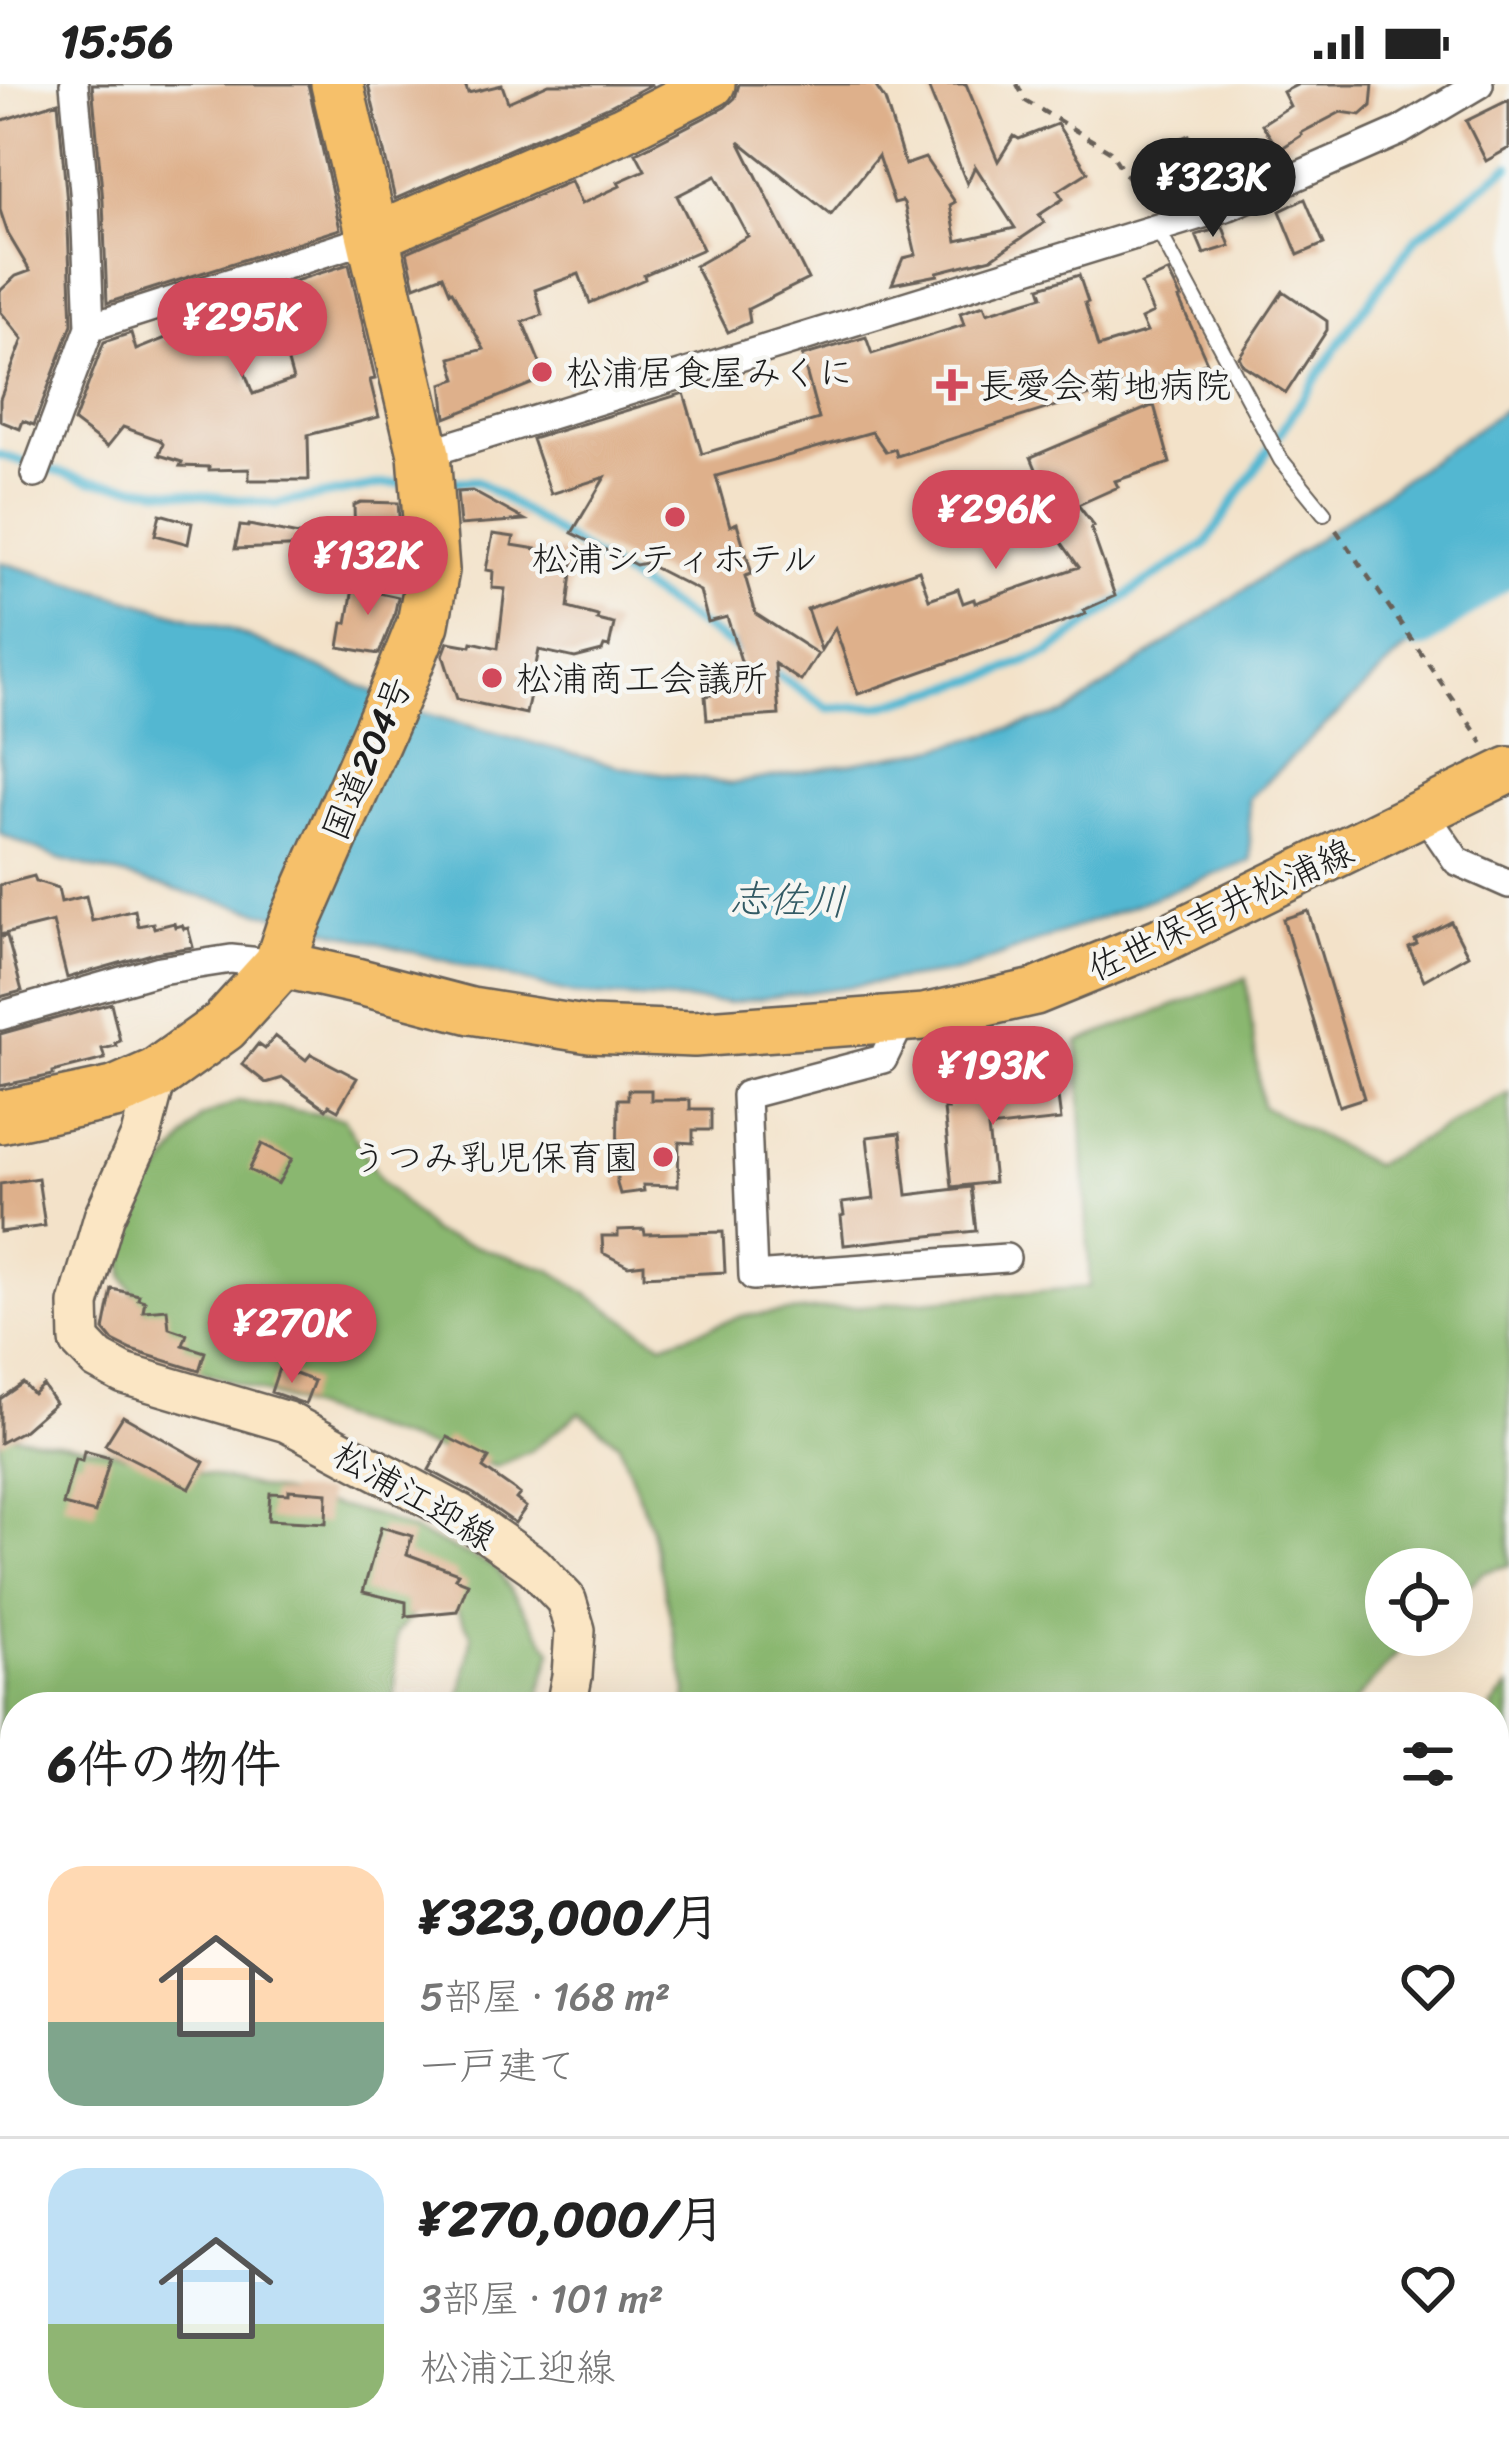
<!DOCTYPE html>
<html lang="ja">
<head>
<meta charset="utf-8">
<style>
	:root { --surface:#fff; --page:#f2f2f2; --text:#222; --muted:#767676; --line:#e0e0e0; --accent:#d1495b }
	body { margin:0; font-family:Sriracha,"Klee One",sans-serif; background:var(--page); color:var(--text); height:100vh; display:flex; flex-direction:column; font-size:45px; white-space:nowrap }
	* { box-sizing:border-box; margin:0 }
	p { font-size:39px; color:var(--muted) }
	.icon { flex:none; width:66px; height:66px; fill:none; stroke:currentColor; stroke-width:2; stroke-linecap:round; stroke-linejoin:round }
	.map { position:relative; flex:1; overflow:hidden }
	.side { position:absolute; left:0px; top:1608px; width:1509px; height:771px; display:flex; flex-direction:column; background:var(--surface); border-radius:48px 48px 0 0; box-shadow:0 12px 48px #0002 }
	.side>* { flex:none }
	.tools { position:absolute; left:1365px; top:1464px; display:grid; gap:24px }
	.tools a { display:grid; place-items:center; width:108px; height:108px; border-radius:50%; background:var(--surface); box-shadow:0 12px 48px #0002; font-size:60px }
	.price { position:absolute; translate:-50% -102px; padding:0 27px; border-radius:42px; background:var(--accent); color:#fff; font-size:39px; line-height:78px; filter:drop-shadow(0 3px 6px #0008) }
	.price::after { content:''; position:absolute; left:50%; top:72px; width:36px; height:27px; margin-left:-18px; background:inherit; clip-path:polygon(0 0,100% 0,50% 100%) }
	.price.active { background:#222; color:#fff }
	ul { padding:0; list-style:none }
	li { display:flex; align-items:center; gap:36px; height:300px; padding:0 48px }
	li+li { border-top:3px solid var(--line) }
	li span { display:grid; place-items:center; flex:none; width:336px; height:240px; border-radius:36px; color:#555 }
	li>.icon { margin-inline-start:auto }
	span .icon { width:144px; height:144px; fill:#fffc; stroke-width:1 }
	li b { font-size:51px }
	h2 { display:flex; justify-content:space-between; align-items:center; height:144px; padding:0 48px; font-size:51px }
	.status { display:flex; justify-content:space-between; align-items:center; height:84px; padding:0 60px; background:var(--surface); direction:ltr }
	.status svg { height:33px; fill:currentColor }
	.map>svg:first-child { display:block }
	.forest { fill:#8ab770; stroke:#536a46; stroke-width:3 }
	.water { fill:#53b7d1; stroke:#386a76; stroke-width:3 }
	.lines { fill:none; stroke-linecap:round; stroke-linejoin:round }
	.stream { stroke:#53b7d1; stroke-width:9 }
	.river { stroke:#53b7d1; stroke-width:51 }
	.building { fill:#deb08b; fill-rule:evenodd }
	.lane-casing { stroke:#676159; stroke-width:18 }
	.street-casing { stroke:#676159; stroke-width:32 }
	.secondary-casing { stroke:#676159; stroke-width:44 }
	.primary-casing { stroke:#676159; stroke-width:50 }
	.highway-casing { stroke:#676159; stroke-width:56 }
	.path { stroke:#676159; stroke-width:4.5; stroke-dasharray:9 9; stroke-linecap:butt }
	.lane { stroke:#fff; stroke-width:14 }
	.street { stroke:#fff; stroke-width:27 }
	.secondary { stroke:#fbe6c4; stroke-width:39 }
	.primary { stroke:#f6c06b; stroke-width:45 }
	.highway { stroke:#f6c06b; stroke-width:51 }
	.poi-dot { fill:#d1495b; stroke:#f6f6f2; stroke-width:4.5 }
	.labels { text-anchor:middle; stroke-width:9; stroke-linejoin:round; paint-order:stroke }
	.poi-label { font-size:36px; fill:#1c1c1c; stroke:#f6f6f2; text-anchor:start }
	.street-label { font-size:36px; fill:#1c1c1c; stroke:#f6f6f2 }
	.water-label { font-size:39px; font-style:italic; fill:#325a64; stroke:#f6f6f2 }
</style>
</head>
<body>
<div class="status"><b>15:56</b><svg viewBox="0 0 49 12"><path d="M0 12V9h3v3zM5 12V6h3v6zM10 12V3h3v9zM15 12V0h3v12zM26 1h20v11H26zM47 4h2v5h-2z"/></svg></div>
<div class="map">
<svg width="1509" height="2378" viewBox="0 0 1509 2378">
	<rect width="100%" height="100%" fill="#f6f6f2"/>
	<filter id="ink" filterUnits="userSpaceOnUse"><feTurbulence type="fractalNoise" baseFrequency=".00833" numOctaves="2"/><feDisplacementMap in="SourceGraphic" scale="24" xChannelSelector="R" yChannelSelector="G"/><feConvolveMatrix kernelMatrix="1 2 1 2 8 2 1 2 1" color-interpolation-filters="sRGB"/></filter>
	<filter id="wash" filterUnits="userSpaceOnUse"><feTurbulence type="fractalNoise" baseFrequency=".004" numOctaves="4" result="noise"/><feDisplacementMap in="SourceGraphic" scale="48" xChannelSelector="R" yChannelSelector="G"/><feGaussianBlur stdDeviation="2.7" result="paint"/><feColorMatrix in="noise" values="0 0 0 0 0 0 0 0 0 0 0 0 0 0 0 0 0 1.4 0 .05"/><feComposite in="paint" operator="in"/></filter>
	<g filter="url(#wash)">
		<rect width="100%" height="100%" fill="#f3e2c9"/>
		<!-- forest -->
		<path class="forest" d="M1246 894 1262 1022 1374 1081 1509 1009V1481L1484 1488 1452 1517V1485H1386V1551H1414L1350 1623H686L687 1607 650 1441 619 1360 580 1328 532 1366 496 1383 386 1350 175 1278 124 1193 121 1141 201 1034 238 1017 343 1034 382 1097 433 1149 551 1186 662 1260 742 1232 1090 1203 1078 958Z
			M3 1350 97 1364 378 1432 495 1483 552 1567 536 1623H459L472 1551 454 1521 421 1522 396 1549 394 1614 389 1623H15V1698L0 1708V1352Z
			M1509 1603V2096L1494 2081V1623H1492Z
			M15 1909V2364H1494V2305L1509 2308V2378H0V1916Z"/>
		<!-- water -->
		<path class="water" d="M1509 322V466L1248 715 1251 777 961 887 729 919 576 911 59 775 0 750V478L229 545 423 629 621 683 731 700 938 664 1066 629Z"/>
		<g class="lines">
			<!-- stream -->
			<path class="stream" d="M0 371 90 397 276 420 383 400 407 399
				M442 398 477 397 746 571
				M770 586 828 624 882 622 989 592 1050 568 1140 502 1205 461 1353 239 1417 153 1509 82"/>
			<!-- river -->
			<path class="river" d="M1417 540 1509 474"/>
		</g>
		<g id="blocks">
			<!-- building -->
			<path class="building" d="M92 0H308L340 145 107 219 103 117Z
				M368 0H465L468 9 502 1 508 18 549 0H652L610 22 395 115Z
				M739 0H874L885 16 905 81 925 74 955 118 950 121 957 157 1015 144 975 82 967 100 927 0H966L998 77 1014 52 1019 55 1057 40 1088 88 1058 107 1063 115 1039 131 1044 139 992 174 937 188 938 191 892 200 903 174 916 171 904 119 902 117 894 119 878 72 831 131 739 57 808 195 748 225 750 238 728 248 695 182 748 152 716 92 677 112 703 165 644 191 645 195 590 219 579 190 535 206 542 231 523 238 546 294 446 334 442 300 457 295 451 274 484 265 452 207 450 208 443 191 415 202 407 168 571 97 581 120 620 102 618 98 645 86 636 69 725 23 735 14Z
				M1299 0H1373L1371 22 1361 31 1341 28 1301 49 1302 51 1279 66 1262 40 1290 22 1283 8Z
				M1509 16V64L1486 77 1466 37Z
				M58 18 67 119 72 240 34 341 23 337 20 345 0 337V315L23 255 0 227V207L16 192 30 187 8 150 0 126V37Z
				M1189 51 1211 109 1182 118 1160 62Z
				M1305 115 1324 160 1298 171 1280 127Z
				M1223 143 1230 162 1204 170 1196 151Z
				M349 180 375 295 370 296 379 333 308 351 309 396H249V385L209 386V383L180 382 182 378 159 371 163 360 160 356 123 343 107 363 74 338 104 258 131 249 136 266 176 250 171 236ZM277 239 293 296 253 310 232 254Z
				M1168 188 1181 214 1179 215 1207 278 1145 305 1141 295 897 372 895 365 886 368 872 348 716 392 730 442 737 439 752 490 745 492 756 530 818 570 801 597 775 580 779 631 707 636 705 612 711 611V586H714V582L742 580 727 533 708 538 700 507 645 479 636 481 572 449 605 393 551 410 532 355 684 309 702 370 819 335 802 272 866 253 872 270 964 241 960 229 984 221 987 229 1043 212 1040 203 1079 191 1088 218 1085 219 1098 263 1147 248 1141 235 1153 229 1141 200Z
				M1283 207 1327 237V246L1286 309 1243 281 1239 273Z
				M1154 321 1170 379 1115 397 1118 403 1078 421 1094 442 1091 444 1115 512 1084 526 1086 530 858 610 835 544 821 566 807 525 919 486 929 515 958 505 963 519 974 515 975 519 1079 483 1052 445 1059 440 1031 373Z
				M472 407 525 436 460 441 457 408Z
				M361 418 398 419 401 459 361 460V456H355L354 421Z
				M160 430 192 439 188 460 155 451Z
				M249 441 313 454V462L235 465 240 442 248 443Z
				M493 450 514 453 512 461 574 471 568 524 598 532 597 536 614 540 609 563 604 562 602 567 575 574 539 566 526 630 457 615 443 571 448 558 471 562 472 558 498 564 505 505 492 504 493 487 486 486Z
				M355 493 377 497 375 508 398 513 394 532 379 570 339 563 343 539H347Z
				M34 792 36 797 58 804 61 818 86 812 92 837 135 826 138 842 153 839 154 844 174 839 175 843 182 841 184 845 188 844 193 863 155 869 67 894 53 838 0 851V801Z
				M1308 827 1364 1014 1339 1022 1283 835Z
				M1451 838 1468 871 1424 896 1409 864 1417 860 1415 856Z
				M7 852 22 907 0 913V853Z
				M111 919 120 957 115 959 116 962 102 965 105 975 53 988V991L0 1002V950Z
				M275 952 306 976 311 970 357 994 338 1026 329 1021 326 1025 283 994 266 999 242 980 258 960 265 965Z
				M1056 998 1061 1036 988 1044 994 1098 952 1103 944 1025H948L947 1022 999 1017 998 1004Z
				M628 1006H651V1016H690V1025H711V1046H693V1059L679 1058 678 1102 643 1101 644 1107 620 1110 617 1100 618 1015H628Z
				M900 1049 907 1111 971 1103 976 1147 844 1161 841 1132 844 1131 842 1119 874 1115 867 1053Z
				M262 1060 292 1075 278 1100 249 1086Z
				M38 1094 45 1142 0 1148V1100Z
				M644 1145 645 1150 723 1148 725 1188 644 1192V1180L628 1182 603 1169 602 1152H618V1146Z
				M112 1205 139 1211 138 1215 145 1217 143 1227 167 1225 169 1244 187 1250 183 1261 205 1268 199 1287 131 1266 113 1257 104 1246Z
				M279 1284 314 1297 305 1320 271 1308Z
				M23 1299 33 1310 43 1301 55 1319 24 1346 0 1359V1315Z
				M123 1332 204 1378 190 1404 105 1361Z
				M447 1353 489 1374 483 1384 520 1410 516 1415 526 1423 515 1439 474 1410 429 1386Z
				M84 1367 110 1374 95 1429 63 1421 75 1375 82 1377Z
				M289 1406 327 1409 326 1439 268 1436 270 1409 289 1410Z
				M381 1443 412 1452 407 1470 458 1489 455 1494 468 1499 457 1527 406 1532V1518L363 1508Z"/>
		</g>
	</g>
	<g filter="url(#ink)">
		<use href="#blocks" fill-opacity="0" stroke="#676159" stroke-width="3"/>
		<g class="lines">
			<!-- lane casing -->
			<g class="lane-casing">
				<path id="lane" d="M1156 142 1281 376 1324 429"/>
			</g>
			<!-- street casing -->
			<g class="street-casing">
				<path id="street" d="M90 243 374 153
					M424 370 1229 122 1400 47 1479 0
					M35 390 90 243 85 118 74 0
					M1424 729 1457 777 1509 800
					M0 932 160 886 231 875 280 880
					M903 934 883 975 746 1011 753 1192 1006 1174
					M1494 2226 1509 2224"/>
			</g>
			<!-- secondary casing -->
			<g class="secondary-casing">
				<path id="secondary" d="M157 990 141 1052 104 1133 79 1220 80 1257 98 1276 124 1290 287 1338 460 1430 534 1482 566 1516 575 1546 572 1592 566 1623
					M1183 2378 1193 2364"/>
			</g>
			<!-- primary casing -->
			<g class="primary-casing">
				<path id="primary" d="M374 153 621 46 712 0
					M280 880 356 897 471 927 590 946 694 950 924 933 1035 908 1160 857 1509 686"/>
			</g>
			<!-- highway casing -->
			<g class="highway-casing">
				<path id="highway" d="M0 1033 114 1009 157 990 224 942 280 880 291 847 395 610 423 540 433 486 424 370 337 0"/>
			</g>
			<!-- path -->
			<path class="path" d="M1017 0 1026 17 1110 67 1145 121
				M1336 446 1483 659"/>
			<!-- lane -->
			<use href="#lane" class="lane"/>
			<!-- street -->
			<use href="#street" class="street"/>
			<!-- secondary -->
			<use href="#secondary" class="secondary"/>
			<!-- primary -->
			<use href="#primary" class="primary"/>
			<!-- highway -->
			<use href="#highway" class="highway"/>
		</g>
	</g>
	<!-- markers -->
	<g class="poi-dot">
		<circle cx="542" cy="288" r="12"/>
		<path d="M946 283h12v12h12v12h-12v12h-12v-12h-12v-12h12z"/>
		<circle cx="675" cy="433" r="12"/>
		<circle cx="492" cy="594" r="12"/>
		<circle cx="663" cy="1073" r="12"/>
	</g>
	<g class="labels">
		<!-- poi labels -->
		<g class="poi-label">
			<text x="566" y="301">松浦居食屋みくに</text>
			<text x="979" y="314">長愛会菊地病院</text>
			<text x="675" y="487" text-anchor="middle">松浦シティホテル</text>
			<text x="516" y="607">松浦商工会議所</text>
			<text x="639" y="1086" text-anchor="end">うつみ乳児保育園</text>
		</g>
		<!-- street labels -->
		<g class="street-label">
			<text transform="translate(366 674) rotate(-67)" y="13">国道204号</text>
			<text transform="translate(1220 825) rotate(-25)" y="13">佐世保吉井松浦線</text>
			<text transform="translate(415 1411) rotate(30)" y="13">松浦江迎線</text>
		</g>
		<!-- water labels -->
		<g class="water-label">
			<text transform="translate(788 815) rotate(2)" y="14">志佐川</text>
		</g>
	</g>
</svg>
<div class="tools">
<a><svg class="icon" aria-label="locate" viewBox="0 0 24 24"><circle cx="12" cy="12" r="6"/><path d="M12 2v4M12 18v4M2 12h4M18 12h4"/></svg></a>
</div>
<b class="price active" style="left:1213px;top:156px">¥323K</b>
<b class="price" style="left:242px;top:296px">¥295K</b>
<b class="price" style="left:996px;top:488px">¥296K</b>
<b class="price" style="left:368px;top:534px">¥132K</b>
<b class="price" style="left:993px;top:1044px">¥193K</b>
<b class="price" style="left:292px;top:1302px">¥270K</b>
<section class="side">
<h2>6件の物件<svg class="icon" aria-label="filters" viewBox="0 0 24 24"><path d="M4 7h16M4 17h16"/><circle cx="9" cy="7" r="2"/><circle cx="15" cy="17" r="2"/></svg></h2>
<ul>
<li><span style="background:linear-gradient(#ffd9b3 65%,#7fa58c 0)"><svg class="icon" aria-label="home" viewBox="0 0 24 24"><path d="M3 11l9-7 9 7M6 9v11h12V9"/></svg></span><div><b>¥323,000/月</b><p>5部屋 · 168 m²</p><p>一戸建て</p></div><svg class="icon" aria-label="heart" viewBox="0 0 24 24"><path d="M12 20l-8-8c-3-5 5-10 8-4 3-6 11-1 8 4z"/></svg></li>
<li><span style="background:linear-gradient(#bfe0f5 65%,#8fb573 0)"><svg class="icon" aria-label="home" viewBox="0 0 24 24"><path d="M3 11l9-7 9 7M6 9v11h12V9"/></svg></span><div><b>¥270,000/月</b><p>3部屋 · 101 m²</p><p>松浦江迎線</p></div><svg class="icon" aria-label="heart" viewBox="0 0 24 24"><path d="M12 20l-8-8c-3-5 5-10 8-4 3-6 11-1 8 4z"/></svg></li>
</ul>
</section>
</div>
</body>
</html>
